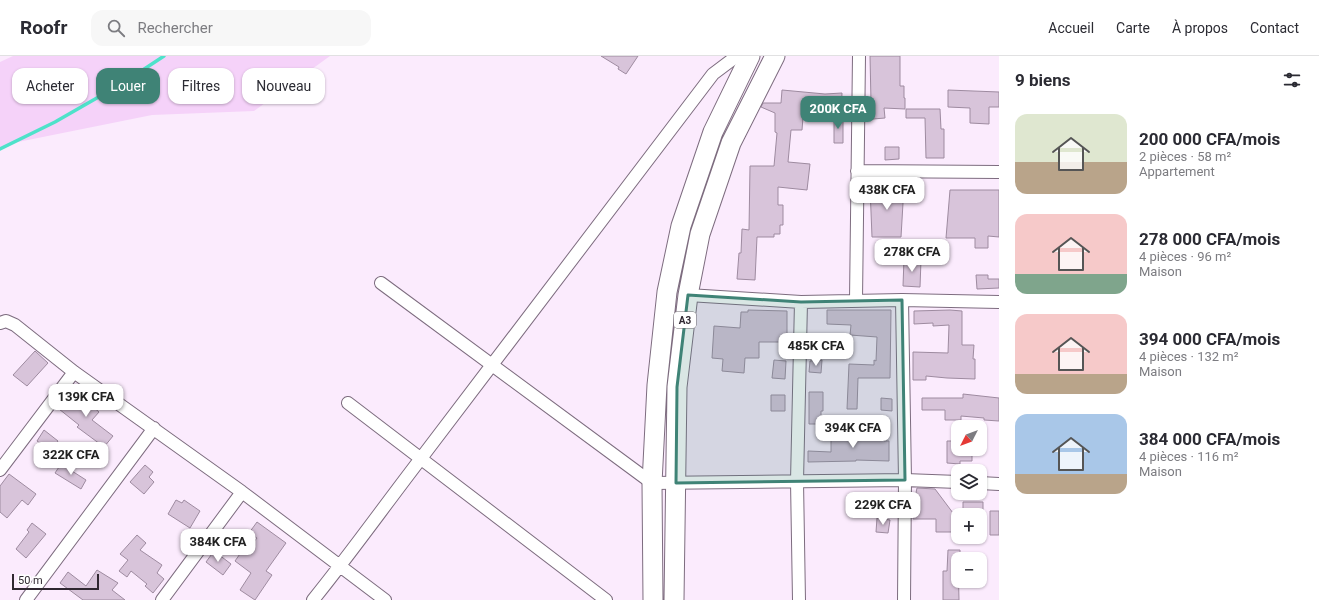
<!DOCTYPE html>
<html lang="fr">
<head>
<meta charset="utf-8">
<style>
	:root { --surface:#fff; --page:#f7f7f7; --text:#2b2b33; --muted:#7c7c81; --line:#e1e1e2; --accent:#3f8376 }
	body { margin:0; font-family:Roboto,sans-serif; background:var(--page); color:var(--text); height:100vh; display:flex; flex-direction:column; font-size:15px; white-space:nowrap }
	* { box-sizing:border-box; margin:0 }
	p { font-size:13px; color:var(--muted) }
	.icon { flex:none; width:22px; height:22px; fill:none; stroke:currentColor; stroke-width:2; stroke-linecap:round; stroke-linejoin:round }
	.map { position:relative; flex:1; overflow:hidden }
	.sheet { display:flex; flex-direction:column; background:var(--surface); width:320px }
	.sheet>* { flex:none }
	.hud { position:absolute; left:12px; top:12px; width:380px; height:36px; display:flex; gap:8px }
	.needle { width:26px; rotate:228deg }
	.controls { position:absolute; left:951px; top:364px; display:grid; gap:8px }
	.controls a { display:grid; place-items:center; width:36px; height:36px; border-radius:8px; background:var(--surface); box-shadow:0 1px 3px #0004; font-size:20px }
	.scale { position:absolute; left:12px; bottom:10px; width:87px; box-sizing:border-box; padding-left:4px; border:2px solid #2f2730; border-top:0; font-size:11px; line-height:14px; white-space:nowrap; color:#2f2730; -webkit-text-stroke:3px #fff; paint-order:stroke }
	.price { position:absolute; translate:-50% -34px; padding:0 9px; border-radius:8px; background:#fff; color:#222; font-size:13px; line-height:26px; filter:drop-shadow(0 1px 2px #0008) }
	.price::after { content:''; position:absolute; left:50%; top:24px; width:12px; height:9px; margin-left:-6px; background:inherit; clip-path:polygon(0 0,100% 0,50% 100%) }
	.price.selected { background:var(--accent); color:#fff }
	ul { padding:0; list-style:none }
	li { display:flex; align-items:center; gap:12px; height:100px; padding:0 16px }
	li span { display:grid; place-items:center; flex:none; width:112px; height:80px; border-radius:12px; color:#555 }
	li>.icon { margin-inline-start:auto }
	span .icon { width:48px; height:48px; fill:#fffc; stroke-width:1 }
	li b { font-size:17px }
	h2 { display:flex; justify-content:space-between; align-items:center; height:48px; padding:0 16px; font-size:17px }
	.pill { padding:0 14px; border-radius:12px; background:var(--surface); box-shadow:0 1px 3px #0004; font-size:14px; line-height:36px }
	.pill.selected { background:var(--accent); color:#fff }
	header { display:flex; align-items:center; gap:24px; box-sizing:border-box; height:56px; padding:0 20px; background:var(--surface); border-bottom:1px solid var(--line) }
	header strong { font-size:19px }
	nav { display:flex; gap:22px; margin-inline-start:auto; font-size:14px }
	.search { width:280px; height:36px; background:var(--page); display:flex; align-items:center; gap:10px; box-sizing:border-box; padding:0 14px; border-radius:12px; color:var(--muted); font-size:15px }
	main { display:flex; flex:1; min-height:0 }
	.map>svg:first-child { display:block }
	.green { fill:#f5d2f9 }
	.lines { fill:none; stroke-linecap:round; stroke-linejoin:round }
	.stream { stroke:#4ee2ca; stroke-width:3.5 }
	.building { fill:#d8c4da; stroke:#9e8ba0 }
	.minor-casing { stroke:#7d6c7f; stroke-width:14 }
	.trunk-casing { stroke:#7d6c7f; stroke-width:21 }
	.minor { stroke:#fff; stroke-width:12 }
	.trunk { stroke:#fff; stroke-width:19 }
	.marked { fill:#3f8376; fill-opacity:0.2; stroke:#3f8376; stroke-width:3; stroke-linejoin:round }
	.labels { text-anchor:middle; stroke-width:4; stroke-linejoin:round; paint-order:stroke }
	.shield { fill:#fff; stroke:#6d686e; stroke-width:1 }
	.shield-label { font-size:10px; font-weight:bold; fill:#2f2730 }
</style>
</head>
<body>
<header>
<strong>Roofr</strong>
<div class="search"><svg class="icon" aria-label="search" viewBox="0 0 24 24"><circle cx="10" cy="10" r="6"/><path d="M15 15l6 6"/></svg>Rechercher</div>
<nav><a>Accueil</a><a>Carte</a><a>À propos</a><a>Contact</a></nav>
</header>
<main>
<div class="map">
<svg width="999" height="544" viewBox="0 0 999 544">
	<rect width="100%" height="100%" fill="#fbebfd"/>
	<!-- green -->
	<path class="green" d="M13 0H330L254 55 152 59 13 87 0 93V6Z"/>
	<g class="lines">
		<!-- stream -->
		<path class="stream" d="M0 93 55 66 123 27 164 0"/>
	</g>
	<!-- building -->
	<path class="building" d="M601 0H638L626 18 618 13 619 11Z
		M870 0H900V30H904V42H905V53L884 52 885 62 873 63 872 46H871Z
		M782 34 825 38 842 37 841 60 825 59 824 51 804 49 802 74H791L788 106 810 108 807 134 778 131V149H783V169H780V178H774V181H757L755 224 737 223 739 197H741L742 173 749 174 750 110H774L777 77 775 76V57L761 51 763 47H781Z
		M948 34 999 36V51H989V68L970 67V52L948 51Z
		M906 53H940L941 73H944V102H926L925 62H906Z
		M834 61H843V87H834Z
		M885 91H899V103L885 104Z
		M895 130H904L901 181H872L870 131H894Z
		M950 134H999V181L988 180V192H975V182H946Z
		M904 203 921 204 920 231 903 230Z
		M976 219H988V223H999V232L977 233Z
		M748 254 787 255V286H759V302H745L744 317 722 315 723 303 712 302 714 270 740 272 741 256H748Z
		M827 254H891L890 322H858L857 353H847L849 308 874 309V304L876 305 877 281 850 279 851 269 827 268Z
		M950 254 962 255V289H974L973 303H975V323L947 322 926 320V324H913V296L948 297 949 269 933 270V267L914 268V255Z
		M809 290H818V301H809Z
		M35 295 48 307 27 330 13 319Z
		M774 304 786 305 785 323 772 322Z
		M822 304 821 317 809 316 810 305Z
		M82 336 94 345 91 349 99 356 92 364 113 380 104 391 77 371 79 369 59 353 68 343 73 347Z
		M809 336H823V355H821V368H809Z
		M963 338 999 342V365L984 364V362L961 360V364H945V354H922V342H963Z
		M771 339H785V355H771Z
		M881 342 892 343V355L881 354Z
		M44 374 58 385 51 395 37 385Z
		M831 375H847V380L885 381 884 385H889V405L856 404V405L808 406V395L831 396Z
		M947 385H958V393H972V405H960V408L947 407Z
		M61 408 86 424 81 433 55 417Z
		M145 409 153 416 149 421 154 426 144 438 130 426Z
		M9 418 36 438 28 449 22 444 7 462 0 456V430Z
		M917 432 935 433 956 461V476H936V463H913V446H914Z
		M176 444 182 447 184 444 200 455 190 472 168 458Z
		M963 446H983V459H963Z
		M848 447H868V459H848Z
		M990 455H999V479H990Z
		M877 462 890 464 888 477 876 476Z
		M257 466 286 487 266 515 272 519 255 544 240 534 251 517 235 505 242 495 245 497 257 482 249 477Z
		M32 467 46 478 26 502 16 493 29 476 27 474Z
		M137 479 146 487 140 494 162 509 157 517 164 523 153 537 145 530 147 528 131 515 127 521 119 515 128 504 120 498Z
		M948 494H960V503H958L959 544H943V515H947Z
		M214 495 231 508 223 519 206 506Z
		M97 514 118 527 112 534 125 544H83L60 527 68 516 86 530Z"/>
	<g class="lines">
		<!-- minor casing -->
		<g class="minor-casing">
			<path id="minor" d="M857 115 999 116
				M381 227 652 427 905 424 958 426
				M688 239 801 246 902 244 999 246
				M856 244 859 0
				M902 244 905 424 904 544
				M0 267 6 265 15 269 74 316 242 436 385 544
				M348 347 606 544
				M0 414 74 316
				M980 427 999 428
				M26 544 154 372
				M162 544 242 436
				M313 544C351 497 385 449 422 401 519 274 616 146 713 18L737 0
				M799 544 797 425 801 246"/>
		</g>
		<!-- trunk casing -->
		<g class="trunk-casing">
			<path id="trunk" d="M653 544 652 427 657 329 667 236 681 170 713 76 750 0
				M674 544 677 331 688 239 700 178 731 87 775 0"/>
		</g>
		<!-- minor -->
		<use href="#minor" class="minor"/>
		<!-- trunk -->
		<use href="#trunk" class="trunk"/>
	</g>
	<!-- marked area -->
	<path class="marked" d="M688 239 801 246 902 244 905 424 676 427 677 331Z"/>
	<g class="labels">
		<!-- shield labels -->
		<rect class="shield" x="674" y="256" width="22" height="16" rx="3"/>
		<g class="shield-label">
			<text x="685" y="268">A3</text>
		</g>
	</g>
</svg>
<div class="controls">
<a><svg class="needle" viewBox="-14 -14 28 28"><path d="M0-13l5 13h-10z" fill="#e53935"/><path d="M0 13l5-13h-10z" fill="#7c7c81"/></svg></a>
<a><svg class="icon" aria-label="layers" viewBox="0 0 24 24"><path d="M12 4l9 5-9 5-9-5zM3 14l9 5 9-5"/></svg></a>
<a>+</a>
<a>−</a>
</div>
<div class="scale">50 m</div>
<b class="price selected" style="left:838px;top:74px">200K CFA</b>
<b class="price" style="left:887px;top:155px">438K CFA</b>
<b class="price" style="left:912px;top:217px">278K CFA</b>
<b class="price" style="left:816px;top:311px">485K CFA</b>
<b class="price" style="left:86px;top:362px">139K CFA</b>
<b class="price" style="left:853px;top:393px">394K CFA</b>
<b class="price" style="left:71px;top:420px">322K CFA</b>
<b class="price" style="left:883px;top:470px">229K CFA</b>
<b class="price" style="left:218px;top:507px">384K CFA</b>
<div class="hud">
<a class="pill">Acheter</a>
<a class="pill selected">Louer</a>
<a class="pill">Filtres</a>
<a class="pill">Nouveau</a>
</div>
</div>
<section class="sheet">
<h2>9 biens<svg class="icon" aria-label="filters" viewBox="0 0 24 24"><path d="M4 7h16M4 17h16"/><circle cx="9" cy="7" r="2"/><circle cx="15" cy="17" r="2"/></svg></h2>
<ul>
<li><span style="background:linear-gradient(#dfe7d0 60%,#b9a48a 0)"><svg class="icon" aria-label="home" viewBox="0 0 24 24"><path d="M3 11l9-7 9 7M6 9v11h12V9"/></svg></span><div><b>200 000 CFA/mois</b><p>2 pièces · 58 m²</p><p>Appartement</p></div></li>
<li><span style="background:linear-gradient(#f6c9c9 75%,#7fa58c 0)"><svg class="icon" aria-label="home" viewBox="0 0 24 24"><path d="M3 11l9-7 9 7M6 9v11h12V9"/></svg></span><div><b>278 000 CFA/mois</b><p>4 pièces · 96 m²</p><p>Maison</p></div></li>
<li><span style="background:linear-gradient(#f6c9c9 75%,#b9a48a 0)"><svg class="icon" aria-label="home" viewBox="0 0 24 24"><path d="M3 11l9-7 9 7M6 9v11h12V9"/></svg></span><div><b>394 000 CFA/mois</b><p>4 pièces · 132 m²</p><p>Maison</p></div></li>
<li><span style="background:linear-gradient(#a9c7e8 75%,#b9a48a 0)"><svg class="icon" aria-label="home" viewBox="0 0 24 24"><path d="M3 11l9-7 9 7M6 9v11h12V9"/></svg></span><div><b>384 000 CFA/mois</b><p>4 pièces · 116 m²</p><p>Maison</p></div></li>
</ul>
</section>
</main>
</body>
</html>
